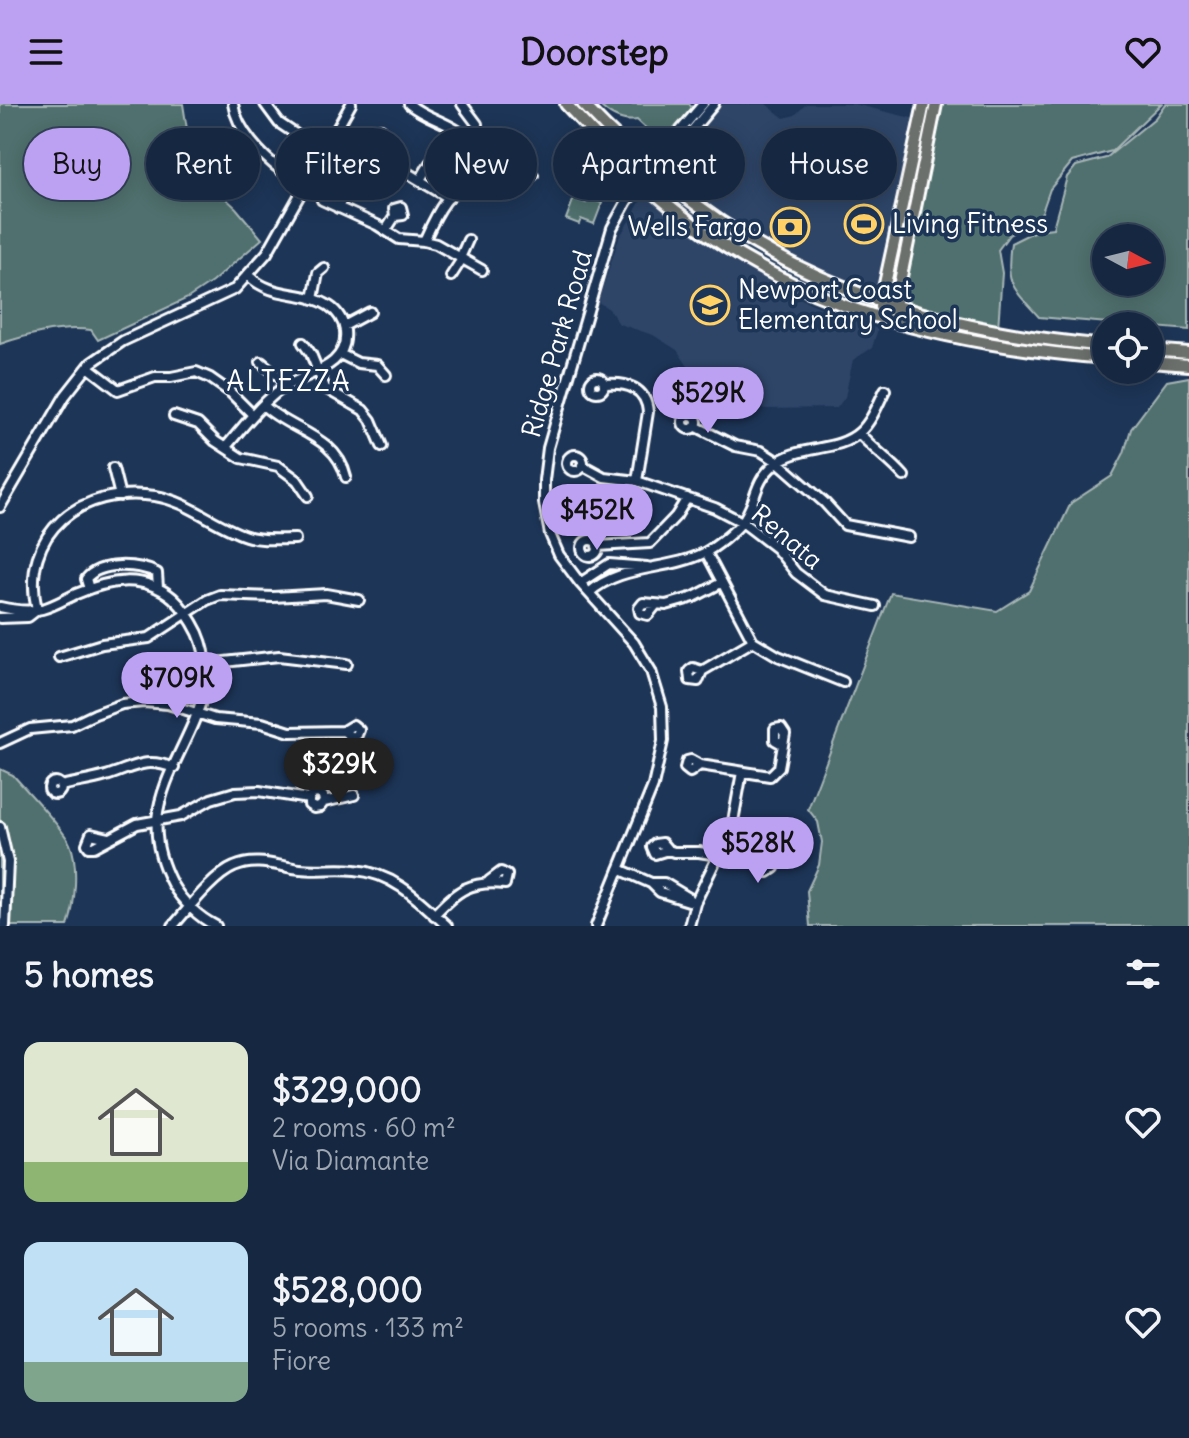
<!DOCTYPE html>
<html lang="en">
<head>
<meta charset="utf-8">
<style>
	:root { --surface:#162841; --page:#1f3048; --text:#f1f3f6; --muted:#9ea6b1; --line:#35445a; --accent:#bca0f2 }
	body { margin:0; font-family:Delius,sans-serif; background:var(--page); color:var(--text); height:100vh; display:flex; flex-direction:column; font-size:30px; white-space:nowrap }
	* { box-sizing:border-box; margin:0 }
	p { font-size:26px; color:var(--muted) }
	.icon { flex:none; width:44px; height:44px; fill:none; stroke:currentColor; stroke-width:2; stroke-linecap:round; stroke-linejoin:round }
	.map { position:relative; height:822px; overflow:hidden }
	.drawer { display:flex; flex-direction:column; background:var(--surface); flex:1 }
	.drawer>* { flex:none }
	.top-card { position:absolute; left:24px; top:24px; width:1142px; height:72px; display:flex; gap:16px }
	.needle { width:52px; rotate:97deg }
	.tools { position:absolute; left:1092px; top:120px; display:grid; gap:16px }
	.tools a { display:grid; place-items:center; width:72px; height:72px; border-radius:50%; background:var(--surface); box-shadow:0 4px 20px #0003,0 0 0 2px var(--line); font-size:40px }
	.price { position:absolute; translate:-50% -68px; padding:0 18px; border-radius:28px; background:var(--accent); color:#111; font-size:26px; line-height:52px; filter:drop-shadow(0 2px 4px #0008) }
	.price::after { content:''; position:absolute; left:50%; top:48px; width:24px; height:18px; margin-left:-12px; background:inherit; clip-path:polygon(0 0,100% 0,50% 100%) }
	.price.selected { background:#222; color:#fff }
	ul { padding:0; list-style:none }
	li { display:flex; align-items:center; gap:24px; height:200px; padding:0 24px }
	li span { display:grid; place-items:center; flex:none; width:224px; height:160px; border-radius:16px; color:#555 }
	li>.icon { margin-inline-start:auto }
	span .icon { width:96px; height:96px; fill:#fffc; stroke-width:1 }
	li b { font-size:34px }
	h2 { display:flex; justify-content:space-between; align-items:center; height:96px; padding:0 24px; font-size:34px }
	.chip { padding:0 28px; border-radius:36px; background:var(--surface); box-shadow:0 4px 20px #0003,0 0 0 2px var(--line); font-size:28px; line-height:72px }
	.chip.selected { background:var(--accent); color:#111 }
	header { display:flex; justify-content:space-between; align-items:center; height:104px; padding:0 24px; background:var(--accent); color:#111; font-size:36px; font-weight:700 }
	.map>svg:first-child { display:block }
	.built { fill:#2d4467 }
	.green { fill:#506f6e; stroke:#a8b7b6; stroke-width:2; fill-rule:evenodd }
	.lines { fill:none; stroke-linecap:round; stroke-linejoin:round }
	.minor-casing { stroke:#fff; stroke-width:14 }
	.major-casing { stroke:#fff; stroke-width:16 }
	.minor { stroke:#1d3557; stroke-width:8 }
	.major { stroke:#6c706d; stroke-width:10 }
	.labels { text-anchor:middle; stroke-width:7; stroke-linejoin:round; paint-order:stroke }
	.poi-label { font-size:26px; fill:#fff; stroke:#1d3557; text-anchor:start }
	.street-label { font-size:26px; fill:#fff; stroke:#1d3557 }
	.neighbourhood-label { font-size:28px; letter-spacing:2px; fill:#fff; stroke:#1d3557 }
</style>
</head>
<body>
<header><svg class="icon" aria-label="menu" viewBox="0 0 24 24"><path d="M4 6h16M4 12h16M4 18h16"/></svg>Doorstep<svg class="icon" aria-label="heart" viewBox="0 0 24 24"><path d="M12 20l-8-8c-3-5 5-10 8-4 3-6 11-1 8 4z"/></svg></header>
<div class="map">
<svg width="1189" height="822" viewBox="0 0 1189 822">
	<rect width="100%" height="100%" fill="#1d3557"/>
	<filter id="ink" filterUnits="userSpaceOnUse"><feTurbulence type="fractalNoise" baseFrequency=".0125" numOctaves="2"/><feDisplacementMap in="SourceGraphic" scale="16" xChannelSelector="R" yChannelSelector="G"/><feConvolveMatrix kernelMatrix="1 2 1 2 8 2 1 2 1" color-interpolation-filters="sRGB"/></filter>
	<g filter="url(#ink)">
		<!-- built -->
		<path class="built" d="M717 0H766L784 14 795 11 806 0H854L916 15 875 192 777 147 713 114 661 66Z
			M643 93H649L686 124 745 163 797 193 838 211 878 225 872 244 853 256 845 293 837 304 765 305 734 295 717 278 689 264 677 246 653 231 619 220 609 205 598 198 619 134Z"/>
		<!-- green -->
		<path class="green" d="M0 0H183L189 38 210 80 236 104 262 135 212 178 188 194 98 236 91 226C61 222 29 230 0 240Z
			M598 0H689L693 5 663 40 637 16C622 19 608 10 598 0Z
			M941 0H1161L1112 47 1072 58 1050 85 1042 108 1032 117 1009 131 998 146 1002 169 998 224 901 198Z
			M1165 0H1189V226L1039 213C1012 183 1005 180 1011 139L1037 126 1053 124 1067 73 1076 62 1106 54 1155 14ZM1106 134H1150V178H1106Z
			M574 94 586 99 589 94 602 99 594 120 581 115 579 120 566 115Z
			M1189 273V822H810L807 787 819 761 822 738 818 718 808 705 891 489 997 507 1029 487 1071 399 1112 372 1124 349 1131 325 1167 277Z
			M0 665 13 671C25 685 65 726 70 740 79 761 75 801 68 822H0Z"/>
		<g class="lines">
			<!-- minor casing -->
			<g class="minor-casing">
				<path id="minor" d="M233 0C237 26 262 52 282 67
					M265 0 279 19 324 49
					M409 0C424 13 442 16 458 27 496 52 461 78 445 98 436 110 430 124 424 137
					M462 0 477 20
					M348 37 386 56 449 94
					M371 48 378 34 383 31 381 25 375 28 378 34
					M474 55 510 61 533 71
					M510 61 514 42
					M653 66 657 54 703 0
					M420 76 430 59
					M503 82 512 62
					M322 96 377 121 399 135 424 137 436 140 482 166
					M338 104 346 87 353 85 350 78 344 81 346 87
					M386 126 395 112 394 105 401 103 403 111 395 112
					M460 154 468 136
					M451 172 462 155
					M313 195 318 169 324 164
					M344 222 370 208
					M303 239 311 250 325 284 363 306 371 316 382 342
					M340 250 358 259 377 261 386 271
					M261 258 288 280
					M88 263 118 286 155 273H171L196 268 210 274 230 288 253 311
					M590 281a7 7 0 1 1 14 0a7 7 0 1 1-14 0Z
					M605 280C627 278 646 284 648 308L637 377
					M263 301C290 327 336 331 346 373
					M683 318a7 7 0 1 1 14 0a7 7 0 1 1-14 0Z
					M174 312 198 320 215 337 241 354 278 362 297 376 308 392
					M695 322 735 342 761 347 778 358 825 399 845 421 909 433
					M859 329C873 345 890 356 904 372
					M226 343C242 324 258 303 277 288 300 269 349 267 345 227 344 217 337 207 329 202 304 185 274 196 249 172
					M567 359a8 8 0 1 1 16 0a8 8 0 1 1-16 0Z
					M582 361 604 373 637 377 715 404 742 418 776 444 796 469 825 491 875 502
					M113 364 120 392
					M0 403 65 292 91 259 123 237 235 185 267 149 351 0
					M582 444a8 8 0 1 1 16 0a8 8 0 1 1-16 0Z
					M597 442 650 439 676 412 687 394
					M706 448 753 537 778 552 843 578
					M580 479 609 460 647 463
					M89 485 86 475C100 457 138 460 157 469L158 484
					M589 489C620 460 668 467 704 449 716 443 734 428 742 418 758 397 752 379 775 360 800 340 837 349 860 328 872 317 878 300 885 286
					M656 501 648 511 640 509 639 504 643 499 666 501 694 493 721 479
					M0 503C13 506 29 508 42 505 54 502 65 495 76 490 109 476 143 469 173 494 184 504 192 517 198 529 228 597 164 650 157 715 155 737 162 761 172 780 182 797 198 813 216 822
					M37 506C19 428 82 381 155 392 188 397 215 422 246 432 261 437 279 435 295 435
					M0 514 28 513 37 506
					M59 553 102 540 149 534 207 496 220 491 273 493 326 490 359 496
					M206 560 279 552 347 560
					M702 567 693 564 689 567 690 576 698 577 702 567 753 537
					M0 639 30 625 72 621 95 610 122 600 144 598 168 600 215 615 262 619 290 628 343 627 353 621 359 626 357 631 352 633 343 627
					M700 661 690 668 685 664 687 657 691 656 700 661 770 672 779 663 785 630 781 624 775 625V636L782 640
					M49 684a6 6 0 1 1 12 0a6 6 0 1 1-12 0Z
					M61 682C76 678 91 677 106 672 133 664 144 652 174 664
					M324 698 354 691
					M0 723 8 758 5 822
					M109 734 91 730 87 740 89 743H94L137 720 181 712 211 695 235 688 259 687 309 695 312 690 318 689 323 692 324 698 320 703 314 704 309 701V695
					M668 746 655 750 652 743 655 740 662 739 668 746 674 748H699L756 757 761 758 768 768 774 764 772 756 761 758
					M619 765 651 779 660 788 695 799
					M651 779H664L689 794
					M434 811C457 786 471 776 505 780L507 771 501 768 489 777
					M173 822C188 805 214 771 234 763 256 753 277 762 300 765 318 767 337 764 355 766 394 769 420 797 447 822
					M596 822 653 682 663 637 662 603 651 567 634 539 580 479 559 451 550 430 544 399V376L548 344 612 124 627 97 653 67 665 59 714 0
					M689 822 695 799 732 723 742 668"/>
			</g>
			<!-- major casing -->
			<g class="major-casing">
				<path id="major" d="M566 0C599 36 633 71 670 102 795 206 948 241 1106 254
					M583 0C734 159 890 222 1106 242
					M880 203 924 0
					M894 207 936 0
					M1150 246 1189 249
					M1150 258 1189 261"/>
			</g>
			<!-- minor -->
			<use href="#minor" class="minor"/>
			<!-- major -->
			<use href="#major" class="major"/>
		</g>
	</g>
	<!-- icons -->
	<defs>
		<g id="stadium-ring" transform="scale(2)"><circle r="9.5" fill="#1d3557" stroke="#ffd166" stroke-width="1.5"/><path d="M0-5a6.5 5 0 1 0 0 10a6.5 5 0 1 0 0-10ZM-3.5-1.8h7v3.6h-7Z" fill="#ffd166"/></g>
		<g id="bank-ring" transform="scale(2)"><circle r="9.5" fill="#1d3557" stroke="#ffd166" stroke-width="1.5"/><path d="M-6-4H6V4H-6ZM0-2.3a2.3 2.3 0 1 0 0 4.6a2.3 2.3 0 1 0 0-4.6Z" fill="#ffd166"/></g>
		<g id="school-ring" transform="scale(2)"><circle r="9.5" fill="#1d3557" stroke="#ffd166" stroke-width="1.5"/><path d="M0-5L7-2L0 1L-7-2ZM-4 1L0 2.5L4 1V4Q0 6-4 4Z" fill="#ffd166"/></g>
	</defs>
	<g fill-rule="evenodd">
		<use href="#stadium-ring" x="864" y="120"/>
		<use href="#bank-ring" x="790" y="123"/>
		<use href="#school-ring" x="710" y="201"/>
	</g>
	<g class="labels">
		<!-- poi labels -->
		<g class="poi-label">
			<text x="892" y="129">Living Fitness</text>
			<text x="762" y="132" text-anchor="end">Wells Fargo</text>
			<text x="738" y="195">Newport Coast<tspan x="738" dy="30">Elementary School</tspan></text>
		</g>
		<!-- street labels -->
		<g class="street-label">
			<text transform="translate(557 240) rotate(-74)" y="9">Ridge Park Road</text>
			<text transform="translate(787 433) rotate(40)" y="9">Renata</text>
		</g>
		<!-- neighbourhood labels -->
		<g class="neighbourhood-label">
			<text x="289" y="287">ALTEZZA</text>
		</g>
	</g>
</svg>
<div class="tools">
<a><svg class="needle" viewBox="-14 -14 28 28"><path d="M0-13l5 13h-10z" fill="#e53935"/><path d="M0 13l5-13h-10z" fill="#9ea6b1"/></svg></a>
<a><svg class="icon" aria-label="locate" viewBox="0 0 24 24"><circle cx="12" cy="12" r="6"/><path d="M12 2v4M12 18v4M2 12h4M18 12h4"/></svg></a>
</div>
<b class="price" style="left:708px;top:331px">$529K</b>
<b class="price" style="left:597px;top:448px">$452K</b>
<b class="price" style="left:177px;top:616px">$709K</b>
<b class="price selected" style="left:339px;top:702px">$329K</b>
<b class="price" style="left:758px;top:781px">$528K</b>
<div class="top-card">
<a class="chip selected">Buy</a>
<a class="chip">Rent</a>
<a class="chip">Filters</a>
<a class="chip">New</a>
<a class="chip">Apartment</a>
<a class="chip">House</a>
</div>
</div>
<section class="drawer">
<h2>5 homes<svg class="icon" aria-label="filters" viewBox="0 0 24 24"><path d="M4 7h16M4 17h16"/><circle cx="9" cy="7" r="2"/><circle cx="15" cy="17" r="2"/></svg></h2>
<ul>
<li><span style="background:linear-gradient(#dfe7d0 75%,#8fb573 0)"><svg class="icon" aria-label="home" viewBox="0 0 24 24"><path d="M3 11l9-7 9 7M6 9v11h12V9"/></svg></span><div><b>$329,000</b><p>2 rooms · 60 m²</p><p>Via Diamante</p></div><svg class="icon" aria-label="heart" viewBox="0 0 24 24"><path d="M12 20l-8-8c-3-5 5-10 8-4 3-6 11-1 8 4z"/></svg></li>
<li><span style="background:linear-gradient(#bfe0f5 75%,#7fa58c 0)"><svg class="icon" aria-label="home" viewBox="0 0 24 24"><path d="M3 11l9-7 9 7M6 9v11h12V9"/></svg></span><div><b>$528,000</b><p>5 rooms · 133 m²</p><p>Fiore</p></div><svg class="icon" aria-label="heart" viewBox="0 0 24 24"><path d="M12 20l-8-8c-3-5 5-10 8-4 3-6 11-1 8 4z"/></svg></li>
</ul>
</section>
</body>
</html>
